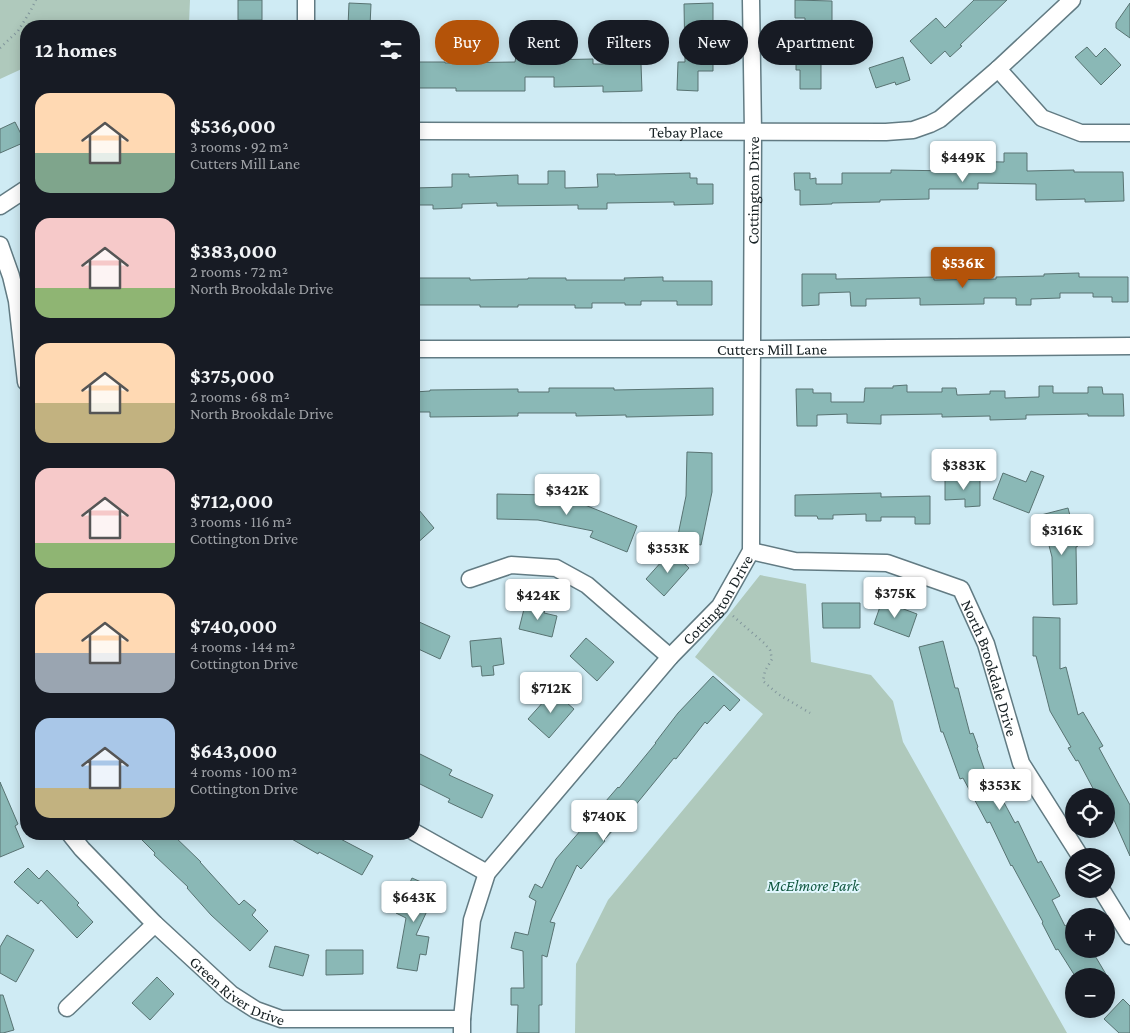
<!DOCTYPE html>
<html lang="en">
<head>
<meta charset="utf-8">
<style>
	:root { --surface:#171b24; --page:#242831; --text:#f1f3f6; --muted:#9ea1a6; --accent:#b45309 }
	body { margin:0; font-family:"Crimson Pro",serif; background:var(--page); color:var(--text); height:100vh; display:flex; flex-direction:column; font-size:19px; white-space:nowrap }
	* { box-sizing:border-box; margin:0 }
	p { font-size:16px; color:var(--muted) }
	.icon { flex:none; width:28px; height:28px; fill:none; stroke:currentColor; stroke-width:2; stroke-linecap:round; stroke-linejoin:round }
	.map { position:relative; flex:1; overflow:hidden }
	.panel { position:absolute; left:20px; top:20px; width:400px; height:820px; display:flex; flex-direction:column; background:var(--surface); border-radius:20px; box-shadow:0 2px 12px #0003 }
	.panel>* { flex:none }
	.top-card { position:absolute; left:435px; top:20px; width:475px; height:45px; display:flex; gap:10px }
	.controls { position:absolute; left:1065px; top:788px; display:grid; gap:10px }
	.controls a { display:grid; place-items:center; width:50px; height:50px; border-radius:50%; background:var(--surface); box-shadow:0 2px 12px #0003; font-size:25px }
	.price { position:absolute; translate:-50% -42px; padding:0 11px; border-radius:5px; background:#fff; color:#222; font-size:16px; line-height:32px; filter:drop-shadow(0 1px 2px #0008) }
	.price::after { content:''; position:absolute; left:50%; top:30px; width:15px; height:11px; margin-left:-8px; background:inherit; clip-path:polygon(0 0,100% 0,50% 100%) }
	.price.selected { background:var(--accent); color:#fff }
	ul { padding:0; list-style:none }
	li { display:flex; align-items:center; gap:15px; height:125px; padding:0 15px }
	li span { display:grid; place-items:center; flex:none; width:140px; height:100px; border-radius:15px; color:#555 }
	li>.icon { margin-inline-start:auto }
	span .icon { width:60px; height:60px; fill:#fffc; stroke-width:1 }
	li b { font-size:21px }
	h2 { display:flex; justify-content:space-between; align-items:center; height:60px; padding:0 15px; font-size:21px }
	.tag { padding:0 18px; border-radius:22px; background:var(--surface); box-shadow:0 2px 12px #0003; font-size:18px; line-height:45px }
	.tag.selected { background:var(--accent); color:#fff }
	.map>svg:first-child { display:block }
	.green { fill:#afc9bc }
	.building { fill:#8ab8b6; stroke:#587372 }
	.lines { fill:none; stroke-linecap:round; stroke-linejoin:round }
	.minor-casing { stroke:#627b83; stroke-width:19 }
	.path { stroke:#80959b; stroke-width:2.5; stroke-dasharray:1 4; stroke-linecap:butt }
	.minor { stroke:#fff; stroke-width:16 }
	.labels { text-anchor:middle; stroke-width:4; stroke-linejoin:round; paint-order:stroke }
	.street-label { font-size:16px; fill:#162023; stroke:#e1f7fe }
	.park-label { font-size:16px; font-style:italic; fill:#125840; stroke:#e1f7fe }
</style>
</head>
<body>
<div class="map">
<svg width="1130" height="1033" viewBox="0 0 1130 1033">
	<rect width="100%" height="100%" fill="#cfebf4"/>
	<!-- green -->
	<path class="green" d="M0 0H190L189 23 147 20 97 26H26V67L0 79Z
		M760 575 806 584 811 662 871 675 893 701 903 742 1067 1033H575L576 964 608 900 763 714 695 657Z"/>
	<!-- building -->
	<path class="building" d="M238 0H262V20H238Z
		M795 0 832 1V30H805V18H795Z
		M974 0H1007L960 45 962 46 950 57 945 51 931 64 910 41 936 18 945 28Z
		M349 3 371 4 370 26H348Z
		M713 3V71H698V91L677 90 678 62H685L684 4Z
		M1130 3V38L1116 28V23Z
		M1087 47 1096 57 1105 48 1121 65 1101 85 1075 57Z
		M796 54H821V89H800V70H796Z
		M516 56H544V60L593 59V64H641L642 91 603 92V86L554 87V77H525V91H456V88H414V62H445V63L515 62Z
		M903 57 910 80 896 85 895 82 876 88 869 68Z
		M15 122 25 142 0 153V129Z
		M1004 153H1027V171L1074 170V172H1123L1124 201 1085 202V199L1036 200V184L978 183V189H929V199L880 200V202L832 203V204L800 205V190H795L794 173H810V179L816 178V184H842V173H891V170L955 171V161L1004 162Z
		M548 171H565V188L598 187 597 174H615V175L690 173V178H697V184H713V204L674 205V202L607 203V209H578V205L497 206V203L462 204V208L433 209V205H414V188L452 187V174H469V177L518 175V184H548Z
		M1079 273V277H1128V302H1112V297H1093V293H1060V298L1031 299V305H1016V298H984V304L920 305V298L866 299V306H851L850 292 819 293V305L802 306V274H836V279L934 277V280L996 279V277L1044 276V274Z
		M663 277V281H712V305H677V301H641V305H625V303H592V308H575V305H518V307H480V305H414V278H470V280L528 279V278H566V280H625L624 278Z
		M907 385V392H942V388H956L957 395 990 394V391H1005V398L1039 397V386H1053V393H1088V387H1102L1103 394H1123L1124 416H1088V414L1026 415V419L990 420V416L942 417V414L881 415V424L847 423V414L817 415V426H797L796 389H813V393H831V402H864L865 388H893V386Z
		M549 388H614V390L713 388V415L626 417V415L576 416V413H518V416L430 417V412H414V392L430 391V390L518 389V392H549Z
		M687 452 712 453V492L701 545 677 540 686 496Z
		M1031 471 1044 476 1029 513 993 499 1003 473 1026 482Z
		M980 478V506L965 507V499L945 500V479Z
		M554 486 568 488 566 499 585 503V505L637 526 627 552 590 537 593 531 538 520 497 519V494L552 495Z
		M881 493V497L930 496V524H915V517H881V521H866V514L833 515V519H818L817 516H795V495Z
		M414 504 434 528 414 546Z
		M1068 508 1078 546 1076 547 1077 604 1053 605 1052 557 1041 515Z
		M671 551 689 568 664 596 646 579Z
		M882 601 917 614 909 637 874 624Z
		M822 603H860V628H823Z
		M525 605 545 610 544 613 557 616 552 637 519 629Z
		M1033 617 1060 618V669L1066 667 1078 715 1083 712 1103 746 1099 748 1130 805V856L1106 802V796H1097L1078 760 1076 761 1068 748 1071 747 1050 711 1036 656H1033Z
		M417 621 450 636 440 659 414 647V628Z
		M501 638 504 664 493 666 494 675 482 676 481 666 472 667 470 641Z
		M586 638 614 662 597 681 570 656Z
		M943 641 955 688H958L970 734 973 733 978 747 977 748 989 783 993 782 1015 823 1018 821 1038 863 1041 861 1060 896 1052 900 1065 926 1074 921V949H1091L1107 976H1075L1058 949 1056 950 1042 923 1043 922 1012 865 1011 866 990 822 987 823 963 778 960 779 943 732H941L919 647Z
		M713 676 740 700 730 711 724 705 707 724 705 722 676 759 674 758 634 807 604 840 605 841 581 869 577 865 550 922 555 923 547 957 542 955V1005H539V1033H517L518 1005H511V988H524L523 951 511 948 515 932 528 935 536 901 529 897 535 884 542 888 556 859 618 787 619 788 656 743H655L678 713Z
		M553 691 574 709 549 738 528 719Z
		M414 751 452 770 449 775 493 795 482 818 448 802 450 799 414 781Z
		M0 782 18 824 15 826 24 847 0 857Z
		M136 834H172L201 862H200L239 905 244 900 256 910 252 915 268 931 250 951 211 915 187 888 188 887 154 855 155 853Z
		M283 834H331L373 856 362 875 319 852 318 854Z
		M28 868 39 879 47 870 79 903 77 905 93 922 77 938 41 900 38 904 14 882Z
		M412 878 437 889 416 935 429 937 426 955 420 954 417 971 397 968 406 918 396 913Z
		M7 935 34 950 16 982 0 973V947Z
		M275 946 309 955 303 976 269 967Z
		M326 950H363V974L326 975Z
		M157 977 174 994 150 1020 132 1003Z
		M0 995H3L14 1030 3 1033H0Z
		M1123 999 1130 1006V1033H1119L1104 1019Z"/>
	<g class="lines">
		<!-- minor casing -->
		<g class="minor-casing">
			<g id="minor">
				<path d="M306 0V26"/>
				<path d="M998 69 1042 118 1081 133H1130"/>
				<path id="s1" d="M414 131 886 132 913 130 930 124 940 119 998 69 1072 0"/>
				<path d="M0 206 26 189"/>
				<path d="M0 245 11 276 17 301 26 382"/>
				<path id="s2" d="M414 349H752L1130 346"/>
				<path id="s3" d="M751 551 795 561 887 563 961 589 986 644 1021 763 1080 856"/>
				<path d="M470 579 511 565 556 568 587 585 670 657"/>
				<path d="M414 832 487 873"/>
				<path id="s4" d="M70 834 82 849 155 924 231 994 256 1010 281 1019H462"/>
				<path d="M1101 889 1130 936"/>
				<path d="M67 1008 155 924"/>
				<path id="s5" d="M462 1033V1019L472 920 487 873 670 657 720 606 751 551 753 132 751 0"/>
			</g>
		</g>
		<!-- path -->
		<path class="path" d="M0 48 18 31 31 10 36 0
			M733 616 764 643 770 650 772 659 765 671 763 681 778 694 810 713"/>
		<!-- minor -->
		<use href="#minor" class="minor"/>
	</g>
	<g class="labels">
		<!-- street labels -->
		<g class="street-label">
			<text dy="6" stroke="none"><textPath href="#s1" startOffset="272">Tebay Place</textPath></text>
			<text dy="6" stroke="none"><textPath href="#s5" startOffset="941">Cottington Drive</textPath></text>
			<text dy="6" stroke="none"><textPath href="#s2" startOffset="358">Cutters Mill Lane</textPath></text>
			<text dy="6" stroke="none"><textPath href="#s5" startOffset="521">Cottington Drive</textPath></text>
			<text dy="6" stroke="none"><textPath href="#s3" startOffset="300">North Brookdale Drive</textPath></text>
			<text dy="6" stroke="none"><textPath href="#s4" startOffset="231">Green River Drive</textPath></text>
		</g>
		<!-- park labels -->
		<g class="park-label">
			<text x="813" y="891">McElmore Park</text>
		</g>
	</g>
</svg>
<div class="controls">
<a><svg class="icon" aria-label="locate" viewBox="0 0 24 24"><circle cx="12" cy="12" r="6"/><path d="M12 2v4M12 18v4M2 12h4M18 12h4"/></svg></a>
<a><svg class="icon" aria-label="layers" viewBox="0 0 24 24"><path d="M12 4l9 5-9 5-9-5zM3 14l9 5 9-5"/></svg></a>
<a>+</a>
<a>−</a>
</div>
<b class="price" style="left:963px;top:183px">$449K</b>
<b class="price selected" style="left:963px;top:289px">$536K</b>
<b class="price" style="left:964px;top:491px">$383K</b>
<b class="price" style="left:567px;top:516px">$342K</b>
<b class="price" style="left:1062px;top:556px">$316K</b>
<b class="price" style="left:668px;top:574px">$353K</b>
<b class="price" style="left:895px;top:619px">$375K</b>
<b class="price" style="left:538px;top:621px">$424K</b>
<b class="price" style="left:551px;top:714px">$712K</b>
<b class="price" style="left:1000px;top:811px">$353K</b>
<b class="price" style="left:604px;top:842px">$740K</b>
<b class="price" style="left:414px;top:923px">$643K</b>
<div class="top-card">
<a class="tag selected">Buy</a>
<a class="tag">Rent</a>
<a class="tag">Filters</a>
<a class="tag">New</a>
<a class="tag">Apartment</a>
</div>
<section class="panel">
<h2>12 homes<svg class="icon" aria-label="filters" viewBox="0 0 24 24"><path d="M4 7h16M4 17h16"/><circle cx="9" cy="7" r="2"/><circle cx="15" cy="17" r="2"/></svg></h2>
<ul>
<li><span style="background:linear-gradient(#ffd9b3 60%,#7fa58c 0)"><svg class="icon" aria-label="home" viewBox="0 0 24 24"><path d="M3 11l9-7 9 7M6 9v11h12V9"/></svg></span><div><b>$536,000</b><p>3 rooms · 92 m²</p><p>Cutters Mill Lane</p></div></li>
<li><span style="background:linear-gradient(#f6c9c9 70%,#8fb573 0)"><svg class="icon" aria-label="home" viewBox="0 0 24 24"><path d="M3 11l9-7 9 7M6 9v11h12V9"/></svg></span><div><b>$383,000</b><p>2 rooms · 72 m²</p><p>North Brookdale Drive</p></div></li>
<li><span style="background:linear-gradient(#ffd9b3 60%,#c2b280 0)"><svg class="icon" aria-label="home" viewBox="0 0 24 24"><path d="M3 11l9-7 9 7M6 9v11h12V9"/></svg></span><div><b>$375,000</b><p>2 rooms · 68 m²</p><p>North Brookdale Drive</p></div></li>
<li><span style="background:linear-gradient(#f6c9c9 75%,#8fb573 0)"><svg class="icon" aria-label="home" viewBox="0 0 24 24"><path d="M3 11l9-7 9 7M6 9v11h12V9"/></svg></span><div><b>$712,000</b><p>3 rooms · 116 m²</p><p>Cottington Drive</p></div></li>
<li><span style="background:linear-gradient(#ffd9b3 60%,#9aa5b1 0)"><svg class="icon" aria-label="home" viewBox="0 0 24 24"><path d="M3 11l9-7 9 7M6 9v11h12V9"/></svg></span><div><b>$740,000</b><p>4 rooms · 144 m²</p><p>Cottington Drive</p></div></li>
<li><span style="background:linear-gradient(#a9c7e8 70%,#c2b280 0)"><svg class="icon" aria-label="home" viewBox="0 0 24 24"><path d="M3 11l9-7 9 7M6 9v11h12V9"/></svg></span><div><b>$643,000</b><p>4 rooms · 100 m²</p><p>Cottington Drive</p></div></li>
</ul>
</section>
</div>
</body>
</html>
